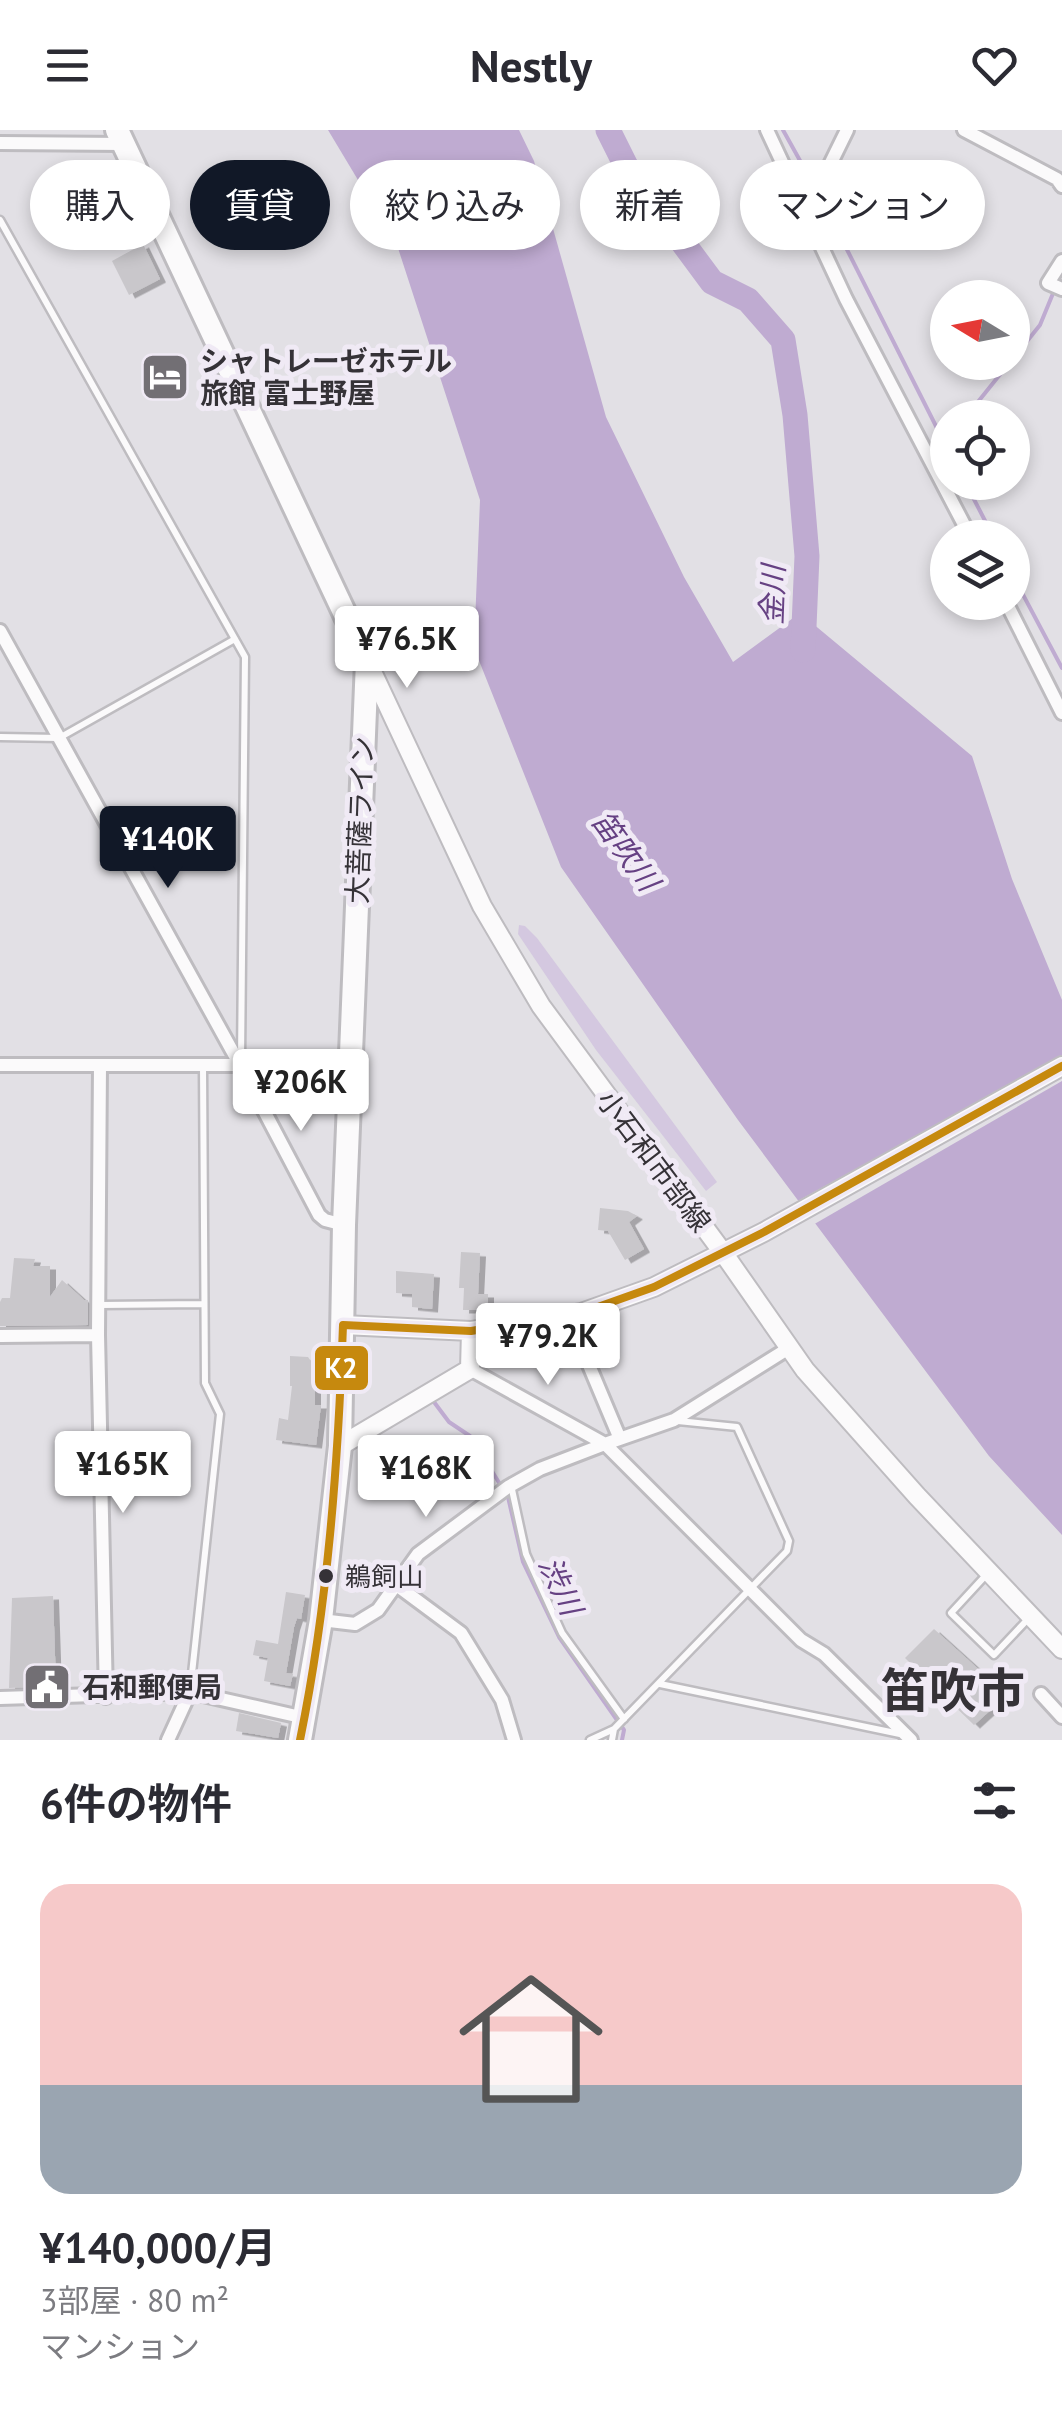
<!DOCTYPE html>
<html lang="ja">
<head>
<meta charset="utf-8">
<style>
	:root { --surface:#fff; --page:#f2f2f3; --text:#2b2b33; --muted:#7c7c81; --line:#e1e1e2; --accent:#111827 }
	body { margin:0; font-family:"PT Sans","Noto Sans JP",sans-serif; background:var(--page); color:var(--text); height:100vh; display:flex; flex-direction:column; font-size:38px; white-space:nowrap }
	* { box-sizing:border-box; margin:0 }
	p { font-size:32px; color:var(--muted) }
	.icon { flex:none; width:55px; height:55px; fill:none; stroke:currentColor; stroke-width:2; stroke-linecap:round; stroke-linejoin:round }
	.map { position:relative; height:1610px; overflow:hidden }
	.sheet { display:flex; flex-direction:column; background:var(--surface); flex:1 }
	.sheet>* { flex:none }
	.top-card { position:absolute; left:30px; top:30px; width:1002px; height:90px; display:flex; gap:20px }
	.needle { width:65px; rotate:280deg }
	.tools { position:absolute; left:930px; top:150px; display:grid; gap:20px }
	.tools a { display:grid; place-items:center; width:100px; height:100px; border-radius:50%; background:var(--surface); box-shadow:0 5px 15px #0003; font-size:50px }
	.price { position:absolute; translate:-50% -85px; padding:0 22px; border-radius:10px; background:#fff; color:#222; font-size:32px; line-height:65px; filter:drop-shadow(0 2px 5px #0008) }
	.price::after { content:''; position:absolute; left:50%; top:60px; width:30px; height:22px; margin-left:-15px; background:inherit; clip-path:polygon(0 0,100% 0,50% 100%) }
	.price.current { background:var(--accent); color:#fff }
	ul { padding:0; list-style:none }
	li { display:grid; align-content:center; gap:20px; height:530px; padding:0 40px }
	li+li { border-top:2px solid var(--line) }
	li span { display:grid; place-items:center; height:310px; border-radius:30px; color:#555 }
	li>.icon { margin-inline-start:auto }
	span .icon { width:180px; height:180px; fill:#fffc; stroke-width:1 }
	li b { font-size:42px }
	h2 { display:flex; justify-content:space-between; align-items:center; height:120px; padding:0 40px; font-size:42px }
	.tag { padding:0 35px; border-radius:45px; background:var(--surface); box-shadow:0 5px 15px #0003; font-size:35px; line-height:90px }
	.tag.current { background:var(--accent); color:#fff }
	header { display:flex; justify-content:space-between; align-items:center; height:130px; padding:0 40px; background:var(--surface); font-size:45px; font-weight:700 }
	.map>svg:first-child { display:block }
	.green { fill:#d4c8e0 }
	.water { fill:#bfabd1 }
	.pier { fill:#e2e0e5 }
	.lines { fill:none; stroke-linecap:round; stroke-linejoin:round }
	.stream { stroke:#bfabd1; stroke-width:4 }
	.river { stroke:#bfabd1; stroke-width:25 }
	.building { fill:#c9c7cb; filter:url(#shadow) }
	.lane-casing { stroke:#bebcc0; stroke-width:11 }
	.street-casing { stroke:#bebcc0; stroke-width:18 }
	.secondary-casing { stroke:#bebcc0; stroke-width:22 }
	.highway-casing { stroke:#bebcc0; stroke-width:28 }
	.lane { stroke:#fbfafb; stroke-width:6 }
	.street { stroke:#fbfafb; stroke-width:12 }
	.secondary { stroke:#fbfafb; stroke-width:18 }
	.highway { stroke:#fbfafb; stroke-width:22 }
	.bus-1-casing { stroke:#f0eaf5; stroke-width:15 }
	.bus-1 { stroke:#c6890e; stroke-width:8 }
	.bus-dot { fill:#353237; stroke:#f0eaf5; stroke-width:4 }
	.labels { text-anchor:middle; stroke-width:10; stroke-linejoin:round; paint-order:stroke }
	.bus-label { font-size:26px; fill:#353237; stroke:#f0eaf5; text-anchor:start }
	.poi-label { font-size:28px; font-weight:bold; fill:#353237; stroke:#f0eaf5; text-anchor:start }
	.street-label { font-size:28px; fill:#353237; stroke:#f0eaf5 }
	.water-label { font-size:30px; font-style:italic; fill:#664183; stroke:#f0eaf5 }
	.town-label { font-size:48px; font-weight:bold; fill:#353237; stroke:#f0eaf5 }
	.line-badge { stroke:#f0eaf5; stroke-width:4 }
	.badge-label { font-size:28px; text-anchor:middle; font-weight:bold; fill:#fff }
</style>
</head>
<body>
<header><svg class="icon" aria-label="menu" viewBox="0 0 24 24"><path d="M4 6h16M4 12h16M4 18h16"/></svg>Nestly<svg class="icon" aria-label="heart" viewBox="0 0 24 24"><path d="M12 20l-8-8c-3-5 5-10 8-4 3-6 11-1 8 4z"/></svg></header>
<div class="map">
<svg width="1062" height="1610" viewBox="0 0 1062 1610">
	<defs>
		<filter id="shadow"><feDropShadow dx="6" dy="3.5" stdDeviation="0" flood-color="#0004"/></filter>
	</defs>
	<rect width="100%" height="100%" fill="#e2e0e5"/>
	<!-- green -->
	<path class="green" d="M519 795 525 796 537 808 717 1052 706 1061 596 920 518 804Z"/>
	<!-- water -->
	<path class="water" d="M328 0H519L534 31 606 287 684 447 733 532 800 483 972 626 1012 749 1062 870V1405L989 1326 738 990 561 737 474 518 480 370 397 115Z"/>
	<!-- pier -->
	<path class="pier" d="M1062 926V951L811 1096 794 1073Z"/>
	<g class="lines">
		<!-- stream -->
		<path class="stream" d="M783 0 823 72 948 320
			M1012 230 1040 195 1054 161
			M965 288 1010 232
			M965 352 994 408
			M1012 444 1062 538
			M431 1268 449 1292 470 1306 508 1367 523 1432 559 1507 624 1600 622 1610"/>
		<!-- river -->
		<path class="river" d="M608 0 626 36 712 152 748 170 783 210 795 285 807 426 803 520"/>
	</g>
	<!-- building -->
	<path class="building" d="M143 114 160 149 129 165 112 131Z
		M600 1078 628 1081 637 1086 629 1092 644 1119 625 1130 608 1101 598 1100Z
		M461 1122 480 1123 478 1164H488V1180H463L464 1158H459Z
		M14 1128 35 1129 33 1136H50V1167L62 1150 84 1170H88V1195L0 1196V1172L2 1168H10Z
		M396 1141 434 1144 432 1179 412 1177V1164L396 1163Z
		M290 1226 308 1227 315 1237V1275H321L316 1315 276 1310 279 1288 288 1290 292 1256H290Z
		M286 1462 305 1465 301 1489 297 1488 294 1497 286 1543 293 1544 290 1556 264 1551 268 1528 253 1525 256 1510 278 1514Z
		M53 1466 56 1556 9 1558 12 1468Z
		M934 1499 1007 1565 974 1595 905 1528Z
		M239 1583 281 1593 278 1608 236 1601Z"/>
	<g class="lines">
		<!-- lane casing -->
		<g class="lane-casing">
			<path id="lane" d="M0 90 245 527 241 929
				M0 607 59 608 235 509
				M100 1175 204 1174
				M511 1355 526 1424 562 1503 624 1589
				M987 1444 951 1483 994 1525 1028 1489
				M660 1554 900 1604
				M190 1562 220 1284 205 1253 203 936
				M590 1610 614 1599
				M612 1610 614 1599 787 1421 789 1411 737 1297 678 1291"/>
		</g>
		<!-- street casing -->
		<g class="street-casing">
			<path id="street" d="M767 0 846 169 971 408
				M964 0 1057 49 1062 56
				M0 13 124 14
				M817 97 810 64 822 51 847 0
				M1062 131 1048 153 1062 159
				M1006 472 1062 583
				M0 501 240 935 319 1085 325 1090 344 1095
				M0 935H351
				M100 935 98 1205 106 1567
				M568 1185 620 1309
				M0 1206 98 1205
				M470 1239 605 1314 801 1510 824 1524 911 1610
				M395 1454 461 1503 502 1570 514 1610
				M321 1490 355 1494 378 1480 418 1424 508 1357 540 1339 605 1314 674 1290 789 1218
				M1041 1564 1062 1587
				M0 1568 190 1562 305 1588
				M168 1610 190 1562"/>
		</g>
		<!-- secondary casing -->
		<g class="secondary-casing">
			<path id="secondary" d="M367 531 482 776 541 876 724 1124 805 1240 917 1366 1062 1519
				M343 1195 471 1201 581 1183 654 1157 764 1102 1062 936
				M340 1316 470 1239 471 1201"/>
		</g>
		<!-- highway casing -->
		<g class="highway-casing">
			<path id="highway" d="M117 0 367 531 344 1095 340 1316 321 1490 300 1610"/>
		</g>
		<!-- lane -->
		<use href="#lane" class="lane"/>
		<!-- street -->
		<use href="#street" class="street"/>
		<!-- secondary -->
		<use href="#secondary" class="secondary"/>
		<!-- highway -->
		<use href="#highway" class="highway"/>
		<!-- bus-1 casing -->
		<g class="bus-1-casing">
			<path id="bus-1" d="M300 1610C328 1473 338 1335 343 1195L471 1201 581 1183 654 1157 764 1102 1062 936"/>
		</g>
		<!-- bus-1 -->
		<use href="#bus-1" class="bus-1"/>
	</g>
	<!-- icons -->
	<defs>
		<g id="hotel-square" transform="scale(2.5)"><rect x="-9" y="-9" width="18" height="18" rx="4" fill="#726f74" stroke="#f0eaf5"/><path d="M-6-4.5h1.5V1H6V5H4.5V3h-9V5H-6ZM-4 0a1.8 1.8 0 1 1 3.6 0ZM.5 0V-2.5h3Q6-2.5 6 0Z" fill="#fff"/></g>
		<g id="civic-square" transform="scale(2.5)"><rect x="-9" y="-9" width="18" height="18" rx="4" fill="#726f74" stroke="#f0eaf5"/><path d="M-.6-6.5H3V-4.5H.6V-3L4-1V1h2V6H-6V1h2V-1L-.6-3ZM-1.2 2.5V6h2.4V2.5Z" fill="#fff"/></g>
	</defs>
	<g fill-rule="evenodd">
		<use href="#hotel-square" x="165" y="247"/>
		<use href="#civic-square" x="47" y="1557"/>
	</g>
	<!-- markers -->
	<circle class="bus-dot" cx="326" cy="1446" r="9"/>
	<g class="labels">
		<!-- bus labels -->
		<g class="bus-label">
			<text x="345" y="1456">鵜飼山</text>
		</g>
		<!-- poi labels -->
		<g class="poi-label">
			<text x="200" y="241">シャトレーゼホテル<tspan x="200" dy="32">旅館 富士野屋</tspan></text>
			<text x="82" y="1567">石和郵便局</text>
		</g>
		<!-- street labels -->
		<g class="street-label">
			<text transform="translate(360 690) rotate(-88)" y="10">大菩薩ライン</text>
			<text transform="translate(654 1031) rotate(53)" y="10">小石和市部線</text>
		</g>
		<!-- water labels -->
		<g class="water-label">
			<text transform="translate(773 465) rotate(-88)" y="10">金川</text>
			<text transform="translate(625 721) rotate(54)" y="10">笛吹川</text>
			<text transform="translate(560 1456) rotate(65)" y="10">渋川</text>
		</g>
		<!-- town labels -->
		<g class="town-label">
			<text x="953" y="1578">笛吹市</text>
		</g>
	</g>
	<rect class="line-badge" x="313" y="1214" width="57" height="48" rx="10" fill="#c6890e"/>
	<g class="badge-label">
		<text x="341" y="1248">K2</text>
	</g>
</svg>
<div class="tools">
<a><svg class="needle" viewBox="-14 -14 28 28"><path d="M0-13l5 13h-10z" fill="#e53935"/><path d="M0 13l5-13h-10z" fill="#7c7c81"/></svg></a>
<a><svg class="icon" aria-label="locate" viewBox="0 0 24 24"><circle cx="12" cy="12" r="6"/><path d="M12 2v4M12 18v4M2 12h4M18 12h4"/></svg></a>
<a><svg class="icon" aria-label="layers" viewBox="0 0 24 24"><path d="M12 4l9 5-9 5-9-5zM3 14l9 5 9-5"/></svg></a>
</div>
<b class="price" style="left:407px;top:561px">¥76.5K</b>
<b class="price current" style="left:168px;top:761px">¥140K</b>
<b class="price" style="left:301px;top:1004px">¥206K</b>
<b class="price" style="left:548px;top:1258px">¥79.2K</b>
<b class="price" style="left:123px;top:1386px">¥165K</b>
<b class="price" style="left:426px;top:1390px">¥168K</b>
<div class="top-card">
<a class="tag">購入</a>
<a class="tag current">賃貸</a>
<a class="tag">絞り込み</a>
<a class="tag">新着</a>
<a class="tag">マンション</a>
</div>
</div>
<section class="sheet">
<h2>6件の物件<svg class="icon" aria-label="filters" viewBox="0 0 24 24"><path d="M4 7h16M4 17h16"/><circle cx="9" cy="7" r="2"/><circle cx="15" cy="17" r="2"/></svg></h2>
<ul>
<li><span style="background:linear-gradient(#f6c9c9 65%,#9aa5b1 0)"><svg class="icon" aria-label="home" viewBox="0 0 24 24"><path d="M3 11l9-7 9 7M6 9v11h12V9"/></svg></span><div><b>¥140,000/月</b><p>3部屋 · 80 m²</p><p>マンション</p></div></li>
</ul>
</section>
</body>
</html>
